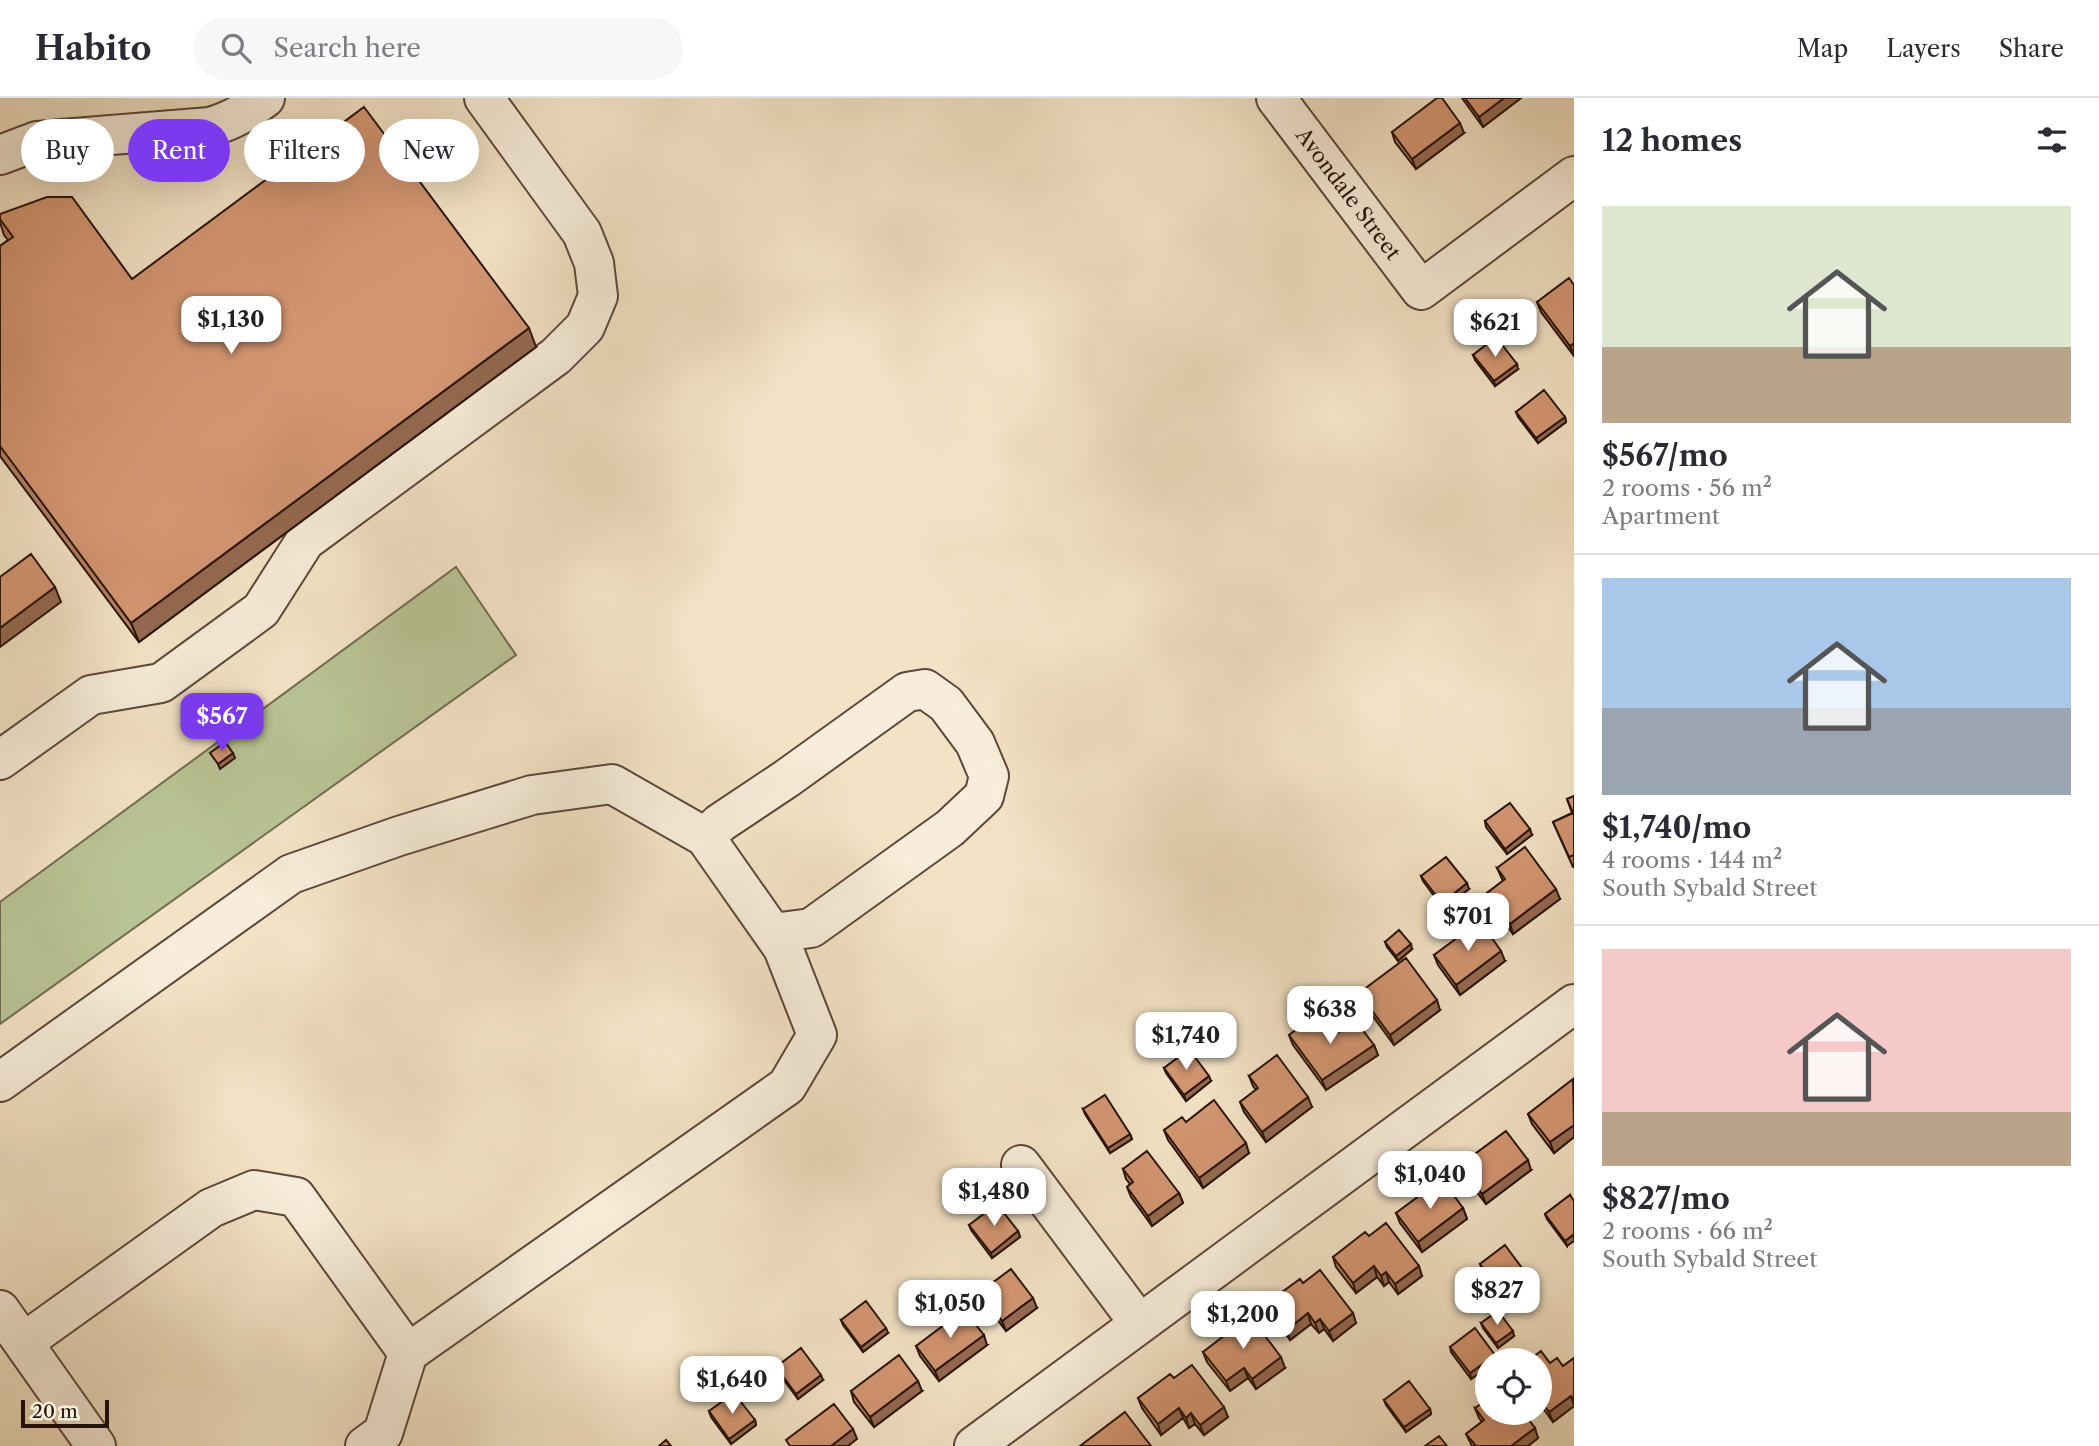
<!DOCTYPE html>
<html lang="en">
<head>
<meta charset="utf-8">
<style>
	:root { --surface:#fff; --page:#f7f7f7; --text:#2b2b33; --muted:#7c7c81; --line:#e1e1e2; --accent:#7c3aed }
	body { margin:0; font-family:"Libre Caslon Text",serif; background:var(--page); color:var(--text); height:100vh; display:flex; flex-direction:column; font-size:26px; white-space:nowrap }
	* { box-sizing:border-box; margin:0 }
	p { font-size:23px; color:var(--muted) }
	.icon { flex:none; width:38px; height:38px; fill:none; stroke:currentColor; stroke-width:2; stroke-linecap:round; stroke-linejoin:round }
	.map { position:relative; flex:1; overflow:hidden }
	.panel { display:flex; flex-direction:column; background:var(--surface); width:525px }
	.panel>* { flex:none }
	.guide { position:absolute; left:21px; top:21px; width:665px; height:63px; display:flex; gap:14px }
	.fabs { position:absolute; left:1475px; top:1250px; display:grid; gap:14px }
	.fabs a { display:grid; place-items:center; width:77px; height:77px; border-radius:50%; background:var(--surface); box-shadow:0 7px 28px #0002; font-size:35px }
	.scale { position:absolute; left:21px; bottom:18px; width:88px; box-sizing:border-box; padding-left:7px; border:4px solid #28130a; border-top:0; font-size:19px; line-height:24px; white-space:nowrap; color:#28130a; -webkit-text-stroke:5px #f7edda; paint-order:stroke }
	.price { position:absolute; translate:-50% -60px; padding:0 16px; border-radius:14px; background:#fff; color:#222; font-size:23px; line-height:46px; filter:drop-shadow(0 2px 4px #0008) }
	.price::after { content:''; position:absolute; left:50%; top:42px; width:21px; height:16px; margin-left:-10px; background:inherit; clip-path:polygon(0 0,100% 0,50% 100%) }
	.price.selected { background:var(--accent); color:#fff }
	ul { padding:0; list-style:none }
	li { display:grid; align-content:center; gap:14px; height:371px; padding:0 28px }
	li+li { border-top:2px solid var(--line) }
	li span { display:grid; place-items:center; height:217px; border-radius:0px; color:#555 }
	li>.icon { margin-inline-start:auto }
	span .icon { width:126px; height:126px; fill:#fffc; stroke-width:1 }
	li b { font-size:30px }
	h2 { display:flex; justify-content:space-between; align-items:center; height:84px; padding:0 28px; font-size:30px }
	.chip { padding:0 24px; border-radius:32px; background:var(--surface); box-shadow:0 7px 28px #0002; font-size:24px; line-height:63px }
	.chip.selected { background:var(--accent); color:#fff }
	header { display:flex; align-items:center; gap:42px; box-sizing:border-box; height:98px; padding:0 35px; background:var(--surface); border-bottom:2px solid var(--line) }
	header strong { font-size:33px }
	nav { display:flex; gap:38px; margin-inline-start:auto; font-size:24px }
	.search { width:490px; height:63px; background:var(--page); display:flex; align-items:center; gap:18px; box-sizing:border-box; padding:0 24px; border-radius:38px; color:var(--muted); font-size:26px }
	main { display:flex; flex:1; min-height:0 }
	.map>svg:first-child { display:block }
	.green { fill:#b9c496; stroke:#706c50; stroke-width:2 }
	.lines { fill:none; stroke-linecap:round; stroke-linejoin:round }
	.minor-casing { stroke:#5b4739; stroke-width:42 }
	.minor { stroke:#f7edda; stroke-width:38 }
	.wall { fill:#b58162; stroke:#28130a; stroke-width:2 }
	.shaded-wall { fill:#946950; stroke:#28130a; stroke-width:2 }
	.building { fill:#d39672; stroke:#28130a; stroke-width:2 }
	.labels { text-anchor:middle; stroke-width:6; stroke-linejoin:round; paint-order:stroke }
	.street-label { font-size:21px; fill:#28130a; stroke:#f7edda }
</style>
</head>
<body>
<header>
<strong>Habito</strong>
<div class="search"><svg class="icon" aria-label="search" viewBox="0 0 24 24"><circle cx="10" cy="10" r="6"/><path d="M15 15l6 6"/></svg>Search here</div>
<nav><a>Map</a><a>Layers</a><a>Share</a></nav>
</header>
<main>
<div class="map">
<svg width="1574" height="1348" viewBox="0 0 1574 1348">
	<rect width="100%" height="100%" fill="#f3e3c6"/>
	<filter id="stains"><feTurbulence type="fractalNoise" baseFrequency=".00286" numOctaves="4"/><feColorMatrix values="0 0 0 0 .2 0 0 0 0 .09 0 0 0 0 .02 0 0 0 .5 -.17"/></filter>
	<radialGradient id="worn" r=".72"><stop offset=".6" stop-color="#630" stop-opacity="0"/><stop offset="1" stop-color="#630" stop-opacity=".3"/></radialGradient>
	<!-- green -->
	<path class="green" d="M456 469 516 557 0 926V804Z"/>
	<g class="lines">
		<!-- minor casing -->
		<g class="minor-casing">
			<path id="minor" d="M1276 0 1421 192 1574 78
				M0 57 37 43 210 29C232 23 248 13 265 0
				M0 662 91 597 161 585 261 512 305 443 556 258 585 229 598 198 594 165 582 135 484 0
				M705 739 720 725 786 681 907 594 925 591 946 606 975 645 989 678 984 698 950 730 811 830 773 835
				M0 984 291 776 399 738 532 697 612 686 705 739 783 850 817 937 787 988 408 1255
				M1021 1067 1139 1225
				M0 1212 96 1348
				M24 1244 211 1110 254 1092 296 1099 408 1255 383 1335 365 1348
				M974 1348 1574 906"/>
		</g>
		<!-- minor -->
		<use href="#minor" class="minor"/>
	</g>
	<!-- wall -->
	<path class="wall" d="M1462 0H1521L1483 29Z
		M1392 34 1464 35 1416 71 1395 44Z
		M0 116 132 181 536 249 139 544 0 358V148L8 142 4 137 0 124Z
		M1574 187V258L1541 214 1537 204Z
		M1473 257 1518 271 1495 288 1475 262Z
		M1516 314 1565 319 1566 324 1538 345 1518 319Z
		M1574 698V769H1573L1553 724 1572 715 1567 701Z
		M1485 723 1532 737 1507 756 1486 729Z
		M1497 770 1560 801 1513 836 1491 805 1487 795 1503 783Z
		M1421 778 1469 791 1443 810 1423 783Z
		M1385 844 1412 851 1398 863 1387 849Z
		M1434 857 1505 863 1460 897 1438 867Z
		M1359 895 1440 912 1394 947 1363 905Z
		M1321 933 1374 947 1378 957 1326 992 1293 947 1289 937Z
		M1164 970 1211 983 1186 1003 1166 975Z
		M1249 978 1312 1009 1266 1044 1244 1014 1240 1004 1256 992 1253 988Z
		M1574 982V1039L1554 1055 1532 1026 1528 1016Z
		M1083 1011 1130 1036 1132 1041 1110 1055 1085 1016Z
		M1186 1024 1249 1055 1203 1090 1168 1042 1164 1032Z
		M1460 1067 1531 1072 1486 1106 1464 1077Z
		M1123 1071 1179 1095 1183 1105 1152 1128 1131 1099 1127 1089 1130 1086 1126 1081Z
		M1570 1097 1567 1148 1547 1121 1545 1116Z
		M1463 1110 1467 1121 1422 1154 1400 1125 1396 1115Z
		M969 1127 1018 1133 1020 1139 992 1160 971 1132Z
		M1369 1138 1422 1178 1398 1196 1389 1184 1384 1188 1377 1179 1356 1195 1336 1169 1333 1159Z
		M1480 1166 1525 1174 1527 1180 1502 1198 1482 1171Z
		M1303 1185 1356 1225 1333 1243 1324 1231 1319 1235 1311 1226 1290 1242 1271 1215 1267 1205Z
		M980 1194 1037 1210 1006 1233 984 1204Z
		M841 1222 888 1235 863 1254 843 1227Z
		M1481 1225 1514 1238 1498 1250 1483 1230Z
		M987 1247 939 1283 920 1258 916 1248Z
		M1450 1249 1495 1257 1497 1262 1471 1281 1451 1254Z
		M1203 1254 1285 1270 1256 1291 1248 1280 1230 1293 1207 1264Z
		M1574 1260V1308L1553 1324 1540 1306V1262L1563 1268Z
		M776 1269 823 1282 798 1301 778 1274Z
		M1174 1280 1228 1319 1204 1337 1195 1326 1189 1330 1183 1320 1161 1337 1142 1310 1138 1300Z
		M851 1293H922L874 1329 854 1304Z
		M1384 1302 1430 1311 1431 1316 1406 1334 1386 1307Z
		M1475 1310 1538 1340 1528 1348H1472L1466 1336 1482 1324 1479 1320Z
		M709 1313 755 1322 756 1327 731 1346 711 1319Z"/>
	<!-- shaded-wall -->
	<path class="shaded-wall" d="M1504 0H1521L1483 29 1479 19Z
		M1460 25 1464 35 1416 71 1412 61Z
		M529 230 536 249 139 544 131 525Z
		M1574 245V258L1570 248Z
		M1517 266 1518 271 1495 288 1494 283Z
		M1565 319 1566 324 1538 345 1536 340Z
		M55 489 61 504 0 549V530Z
		M233 655 235 660 220 671 218 666Z
		M1530 731 1532 737 1507 756 1505 751Z
		M1467 785 1469 791 1443 810 1442 805Z
		M1556 791 1560 801 1513 836 1510 826Z
		M1411 846 1412 851 1398 863 1396 858Z
		M1501 853 1505 863 1460 897 1456 887Z
		M1437 902 1440 912 1394 947 1390 937Z
		M1374 947 1378 957 1326 992 1322 982Z
		M1209 978 1211 983 1186 1003 1184 997Z
		M1308 999 1312 1009 1266 1044 1262 1034Z
		M1574 1027V1039L1554 1055 1550 1044Z
		M1130 1036 1132 1041 1110 1055 1108 1050Z
		M1246 1045 1249 1055 1203 1090 1199 1080Z
		M1528 1062 1531 1072 1486 1106 1482 1096Z
		M1179 1095 1183 1105 1152 1128 1148 1118Z
		M1463 1110 1467 1121 1422 1154 1418 1144Z
		M1018 1133 1020 1139 992 1160 991 1155Z
		M1574 1136V1143L1567 1148 1565 1143Z
		M1374 1168 1377 1179 1356 1195 1353 1185Z
		M1419 1168 1422 1178 1398 1196 1395 1186Z
		M1386 1174 1389 1184 1384 1188 1381 1178Z
		M1525 1174 1527 1180 1502 1198 1500 1193Z
		M1033 1200 1037 1210 1006 1233 1002 1223Z
		M1308 1215 1311 1226 1290 1242 1287 1232Z
		M1353 1215 1356 1225 1333 1243 1329 1233Z
		M1320 1221 1324 1231 1319 1235 1315 1225Z
		M886 1230 888 1235 863 1254 861 1249Z
		M1513 1233 1514 1238 1498 1250 1496 1245Z
		M984 1237 987 1247 939 1283 935 1273Z
		M1495 1257 1497 1262H1488Z
		M1281 1259 1285 1270 1256 1291 1252 1281Z
		M1488 1262V1269L1471 1281 1470 1275Z
		M1244 1270 1248 1280 1230 1293 1226 1283Z
		M821 1277 823 1282 798 1301 796 1296Z
		M918 1283 922 1293 874 1329 870 1319Z
		M1571 1298 1574 1308 1553 1324 1549 1314Z
		M1224 1309 1228 1319 1204 1337 1200 1327Z
		M1179 1310 1183 1320 1161 1337 1158 1326Z
		M1430 1311 1431 1316 1406 1334 1404 1329Z
		M1191 1315 1195 1326 1189 1330 1186 1320Z
		M755 1322 756 1327 731 1346 729 1341Z
		M1535 1330 1538 1340 1528 1348H1511Z
		M853 1331 857 1341 848 1348H831Z"/>
	<!-- building -->
	<path class="building" d="M1437 0H1442L1460 25 1412 61 1392 34Z
		M1465 0H1504L1479 19Z
		M364 9 529 230 131 525 0 348V148L13 139 0 121V116L47 99H72L132 181Z
		M1569 180 1574 187V245L1570 248 1537 204Z
		M1496 239 1517 266 1494 283 1473 257Z
		M1544 292 1565 319 1536 340 1516 314Z
		M31 456 55 489 0 530V479Z
		M225 644 233 655 218 666 210 655Z
		M1574 698V757L1569 759 1553 724 1573 715 1567 701Z
		M1510 705 1530 731 1505 751 1485 723Z
		M1525 749 1556 791 1510 826 1487 795 1505 781 1497 770Z
		M1446 759 1467 785 1442 805 1421 778Z
		M1480 823 1501 853 1456 887 1434 857Z
		M1399 832 1411 846 1396 858 1385 844Z
		M1406 860 1437 902 1390 937 1359 895Z
		M1311 920 1321 933 1328 928 1335 937 1355 922 1374 947 1322 982 1289 937Z
		M1189 951 1209 978 1184 997 1164 970Z
		M1277 957 1308 999 1262 1034 1240 1004 1258 990 1249 978Z
		M1573 981 1574 1027 1550 1044 1528 1016Z
		M1105 997 1130 1036 1108 1050 1083 1011Z
		M1214 1002 1246 1045 1199 1080 1164 1032 1182 1019 1186 1024Z
		M1506 1033 1528 1062 1482 1096 1460 1067Z
		M1147 1053 1179 1095 1148 1118 1127 1089 1133 1084 1123 1071Z
		M1442 1081 1463 1110 1418 1144 1396 1115Z
		M1570 1097 1574 1103V1136L1565 1143 1545 1116Z
		M997 1106 1018 1133 991 1155 969 1127Z
		M1386 1125 1419 1168 1395 1186 1386 1174 1381 1178 1374 1168 1353 1185 1333 1159 1365 1134 1369 1138Z
		M1505 1147 1525 1174 1500 1193 1480 1166Z
		M1011 1171 1033 1200 1002 1223 980 1194Z
		M1320 1172 1353 1215 1329 1233 1320 1221 1315 1225 1308 1215 1287 1232 1267 1205 1300 1181 1303 1185Z
		M866 1203 886 1230 861 1249 841 1222Z
		M964 1212 984 1237 935 1273 916 1248Z
		M1498 1213 1513 1233 1496 1245 1481 1225Z
		M1250 1218 1281 1259 1252 1281 1244 1270 1226 1283 1203 1254Z
		M1475 1230 1495 1257 1470 1275 1450 1249Z
		M801 1250 821 1277 796 1296 776 1269Z
		M1541 1253 1550 1265 1557 1260 1563 1268 1574 1260V1300L1573 1301 1571 1298 1549 1314 1540 1301V1262H1529Z
		M899 1257 918 1283 870 1319 851 1293Z
		M1192 1267 1224 1309 1200 1327 1191 1315 1186 1320 1179 1310 1158 1326 1138 1300 1170 1276 1174 1280Z
		M1409 1283 1430 1311 1404 1329 1384 1302Z
		M734 1295 755 1322 729 1341 709 1313Z
		M1488 1301V1314H1523L1535 1330 1511 1348H1476L1466 1336 1484 1322 1475 1310Z
		M834 1306 853 1331 831 1348H790L786 1342Z
		M1125 1314 1151 1348H1080Z
		M1439 1338 1447 1348H1425Z
		M666 1342 671 1348H659Z"/>
	<g class="labels">
		<!-- street labels -->
		<g class="street-label">
			<text transform="translate(1348 96) rotate(53)" y="7">Avondale Street</text>
		</g>
	</g>
	<rect width="100%" height="100%" filter="url(#stains)"/>
	<rect width="100%" height="100%" fill="url(#worn)"/>
</svg>
<div class="fabs">
<a><svg class="icon" aria-label="locate" viewBox="0 0 24 24"><circle cx="12" cy="12" r="6"/><path d="M12 2v4M12 18v4M2 12h4M18 12h4"/></svg></a>
</div>
<div class="scale">20 m</div>
<b class="price" style="left:231px;top:258px">$1,130</b>
<b class="price" style="left:1495px;top:261px">$621</b>
<b class="price selected" style="left:222px;top:655px">$567</b>
<b class="price" style="left:1468px;top:855px">$701</b>
<b class="price" style="left:1330px;top:948px">$638</b>
<b class="price" style="left:1186px;top:974px">$1,740</b>
<b class="price" style="left:1430px;top:1113px">$1,040</b>
<b class="price" style="left:994px;top:1130px">$1,480</b>
<b class="price" style="left:1497px;top:1229px">$827</b>
<b class="price" style="left:950px;top:1242px">$1,050</b>
<b class="price" style="left:1243px;top:1253px">$1,200</b>
<b class="price" style="left:732px;top:1318px">$1,640</b>
<div class="guide">
<a class="chip">Buy</a>
<a class="chip selected">Rent</a>
<a class="chip">Filters</a>
<a class="chip">New</a>
</div>
</div>
<section class="panel">
<h2>12 homes<svg class="icon" aria-label="filters" viewBox="0 0 24 24"><path d="M4 7h16M4 17h16"/><circle cx="9" cy="7" r="2"/><circle cx="15" cy="17" r="2"/></svg></h2>
<ul>
<li><span style="background:linear-gradient(#dfe7d0 65%,#b9a48a 0)"><svg class="icon" aria-label="home" viewBox="0 0 24 24"><path d="M3 11l9-7 9 7M6 9v11h12V9"/></svg></span><div><b>$567/mo</b><p>2 rooms · 56 m²</p><p>Apartment</p></div></li>
<li><span style="background:linear-gradient(#a9c7e8 60%,#9aa5b1 0)"><svg class="icon" aria-label="home" viewBox="0 0 24 24"><path d="M3 11l9-7 9 7M6 9v11h12V9"/></svg></span><div><b>$1,740/mo</b><p>4 rooms · 144 m²</p><p>South Sybald Street</p></div></li>
<li><span style="background:linear-gradient(#f6c9c9 75%,#b9a48a 0)"><svg class="icon" aria-label="home" viewBox="0 0 24 24"><path d="M3 11l9-7 9 7M6 9v11h12V9"/></svg></span><div><b>$827/mo</b><p>2 rooms · 66 m²</p><p>South Sybald Street</p></div></li>
</ul>
</section>
</main>
</body>
</html>
